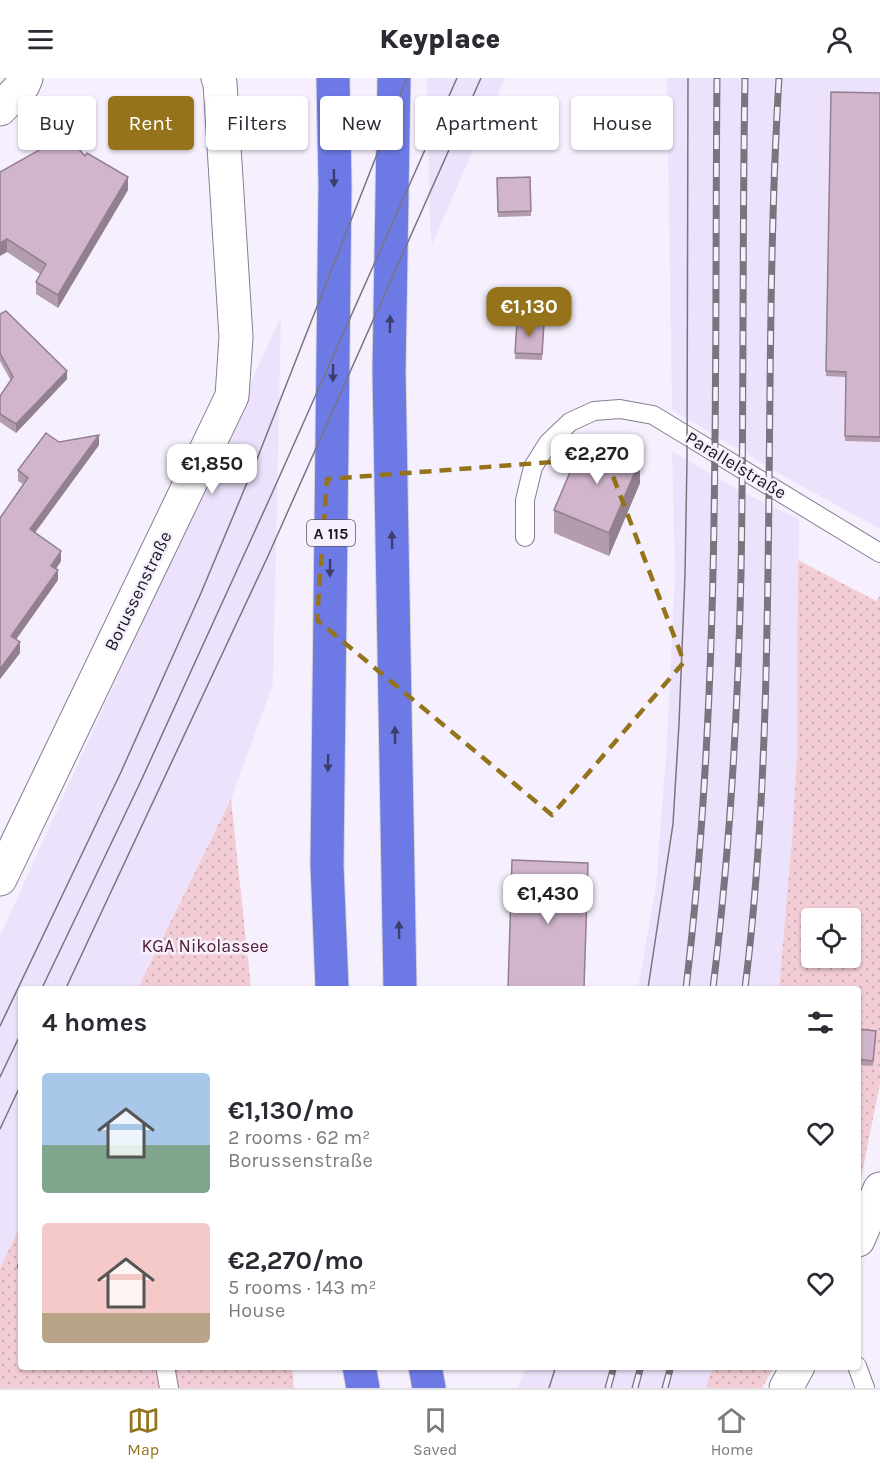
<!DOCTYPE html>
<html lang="en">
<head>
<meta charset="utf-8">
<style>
	:root { --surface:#fff; --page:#f7f7f7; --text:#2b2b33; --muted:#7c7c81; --line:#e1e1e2; --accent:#94731b }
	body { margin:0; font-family:Karla,sans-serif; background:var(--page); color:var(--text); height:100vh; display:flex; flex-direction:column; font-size:22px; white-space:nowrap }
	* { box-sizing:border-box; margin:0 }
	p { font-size:20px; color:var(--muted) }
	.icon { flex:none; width:33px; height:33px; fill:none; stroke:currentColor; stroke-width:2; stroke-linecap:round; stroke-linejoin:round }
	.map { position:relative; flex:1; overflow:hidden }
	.sheet { position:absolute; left:18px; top:908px; width:843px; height:384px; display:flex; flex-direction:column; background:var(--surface); border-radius:6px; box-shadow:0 2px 4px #0004 }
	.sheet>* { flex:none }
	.top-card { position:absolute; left:18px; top:18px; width:844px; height:54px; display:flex; gap:12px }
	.controls { position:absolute; left:801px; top:830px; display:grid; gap:12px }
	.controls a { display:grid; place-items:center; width:60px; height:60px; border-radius:6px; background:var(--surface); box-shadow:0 2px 4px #0004; font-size:30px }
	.price { position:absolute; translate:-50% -51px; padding:0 14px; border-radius:12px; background:#fff; color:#222; font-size:20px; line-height:39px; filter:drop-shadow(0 2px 3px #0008) }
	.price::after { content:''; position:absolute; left:50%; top:36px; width:18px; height:14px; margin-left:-9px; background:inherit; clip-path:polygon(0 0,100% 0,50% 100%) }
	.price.active { background:var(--accent); color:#fff }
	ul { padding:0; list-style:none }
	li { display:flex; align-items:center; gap:18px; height:150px; padding:0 24px }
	li span { display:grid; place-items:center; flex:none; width:168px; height:120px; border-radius:6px; color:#555 }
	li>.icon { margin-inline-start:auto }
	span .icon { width:72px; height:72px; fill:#fffc; stroke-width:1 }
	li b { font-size:26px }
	h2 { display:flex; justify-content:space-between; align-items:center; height:72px; padding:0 24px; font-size:26px }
	.chip { padding:0 21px; border-radius:6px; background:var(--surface); box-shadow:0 2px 4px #0004; font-size:21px; line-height:54px }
	.chip.active { background:var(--accent); color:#fff }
	header { display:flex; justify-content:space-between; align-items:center; height:78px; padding:0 24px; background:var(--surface); font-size:27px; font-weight:800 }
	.tab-bar { display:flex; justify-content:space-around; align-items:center; height:84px; border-top:2px solid var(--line); background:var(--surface); font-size:16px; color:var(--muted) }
	.tab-bar a { display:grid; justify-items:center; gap:3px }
	.tab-bar .active { color:var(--accent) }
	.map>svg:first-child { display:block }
	.built { fill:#ece2fb }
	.green { fill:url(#green-dots); fill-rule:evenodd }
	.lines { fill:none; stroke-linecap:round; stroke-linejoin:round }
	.lane-casing { stroke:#867e92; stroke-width:20 }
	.street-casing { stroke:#867e92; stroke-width:35 }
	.highway-casing { stroke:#d6d5d6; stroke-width:35 }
	.path { stroke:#85808b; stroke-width:4; stroke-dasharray:1.5 4.5; stroke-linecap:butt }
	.lane { stroke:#fff; stroke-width:18 }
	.street { stroke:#fff; stroke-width:33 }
	.highway { stroke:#6d7ae6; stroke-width:33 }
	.tram { stroke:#79747f; stroke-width:1.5 }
	.rail-casing { stroke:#79747f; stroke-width:7 }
	.rail { stroke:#f6f0fe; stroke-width:4.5; stroke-dasharray:14; stroke-linecap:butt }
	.wall { fill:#b49caf }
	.shaded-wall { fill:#927f8f }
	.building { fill:#d1b5cc; stroke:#927f8f; stroke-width:1.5 }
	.oneway { fill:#3b3e6e }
	.marked { fill:none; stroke:#94731b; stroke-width:4.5; stroke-dasharray:12 8; stroke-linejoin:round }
	.labels { text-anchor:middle; stroke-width:5; stroke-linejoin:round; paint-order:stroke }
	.shield { fill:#f6f0fe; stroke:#5c5761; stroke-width:1.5 }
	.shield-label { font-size:16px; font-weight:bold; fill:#1a161e }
	.street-label { font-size:18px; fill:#1a161e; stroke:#f6f0fe }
	.park-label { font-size:18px; fill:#502030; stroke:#f6f0fe }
</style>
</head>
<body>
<header><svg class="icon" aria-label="menu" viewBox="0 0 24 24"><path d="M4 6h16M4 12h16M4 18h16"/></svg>Keyplace<svg class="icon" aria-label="person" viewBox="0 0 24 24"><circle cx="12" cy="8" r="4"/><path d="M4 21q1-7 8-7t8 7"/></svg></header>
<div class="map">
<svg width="880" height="1310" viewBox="0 0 880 1310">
	<defs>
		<pattern id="green-dots" width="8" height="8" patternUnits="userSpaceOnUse" patternTransform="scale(1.5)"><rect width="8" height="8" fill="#f2cdd6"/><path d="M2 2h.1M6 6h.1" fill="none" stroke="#cfafb7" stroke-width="1.8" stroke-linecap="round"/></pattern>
	</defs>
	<rect width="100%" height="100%" fill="#f6f0fe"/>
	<!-- built -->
	<path class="built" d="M427 0H505L432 166 430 148Z
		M667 0H880V451L789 401 672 332Z
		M281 238 273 606 231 721 138 910H21V1147L0 1190V858Z
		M672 373 742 414 799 441 797 676 792 761 779 910H638L656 808 667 666 675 495Z
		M526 1289H713L706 1310H518Z"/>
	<!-- green -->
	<path class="green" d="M798 482 876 523 880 518V1005L858 1116V910H779L792 761 797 676ZM812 840H850V879H812Z
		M231 721 251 910H138Z
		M21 1147V1288L292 1289 294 1310H0V1190Z
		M713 1289V1288L774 1289 762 1310H708L706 1309Z"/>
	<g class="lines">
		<!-- lane casing -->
		<g class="lane-casing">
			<path id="lane" d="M525 459V422L533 389 548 365 570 344 594 333 620 331 653 337 880 475
				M165 1288 169 1310
				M857 1288 865 1310"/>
		</g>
		<!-- street casing -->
		<g class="street-casing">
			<path id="street" d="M0 31 23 7 26 0
				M0 801 232 318 236 259 220 5 218 0
				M858 1162 880 1111
				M786 1310 798 1288"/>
		</g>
		<!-- highway casing -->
		<g class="highway-casing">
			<path id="highway" d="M394 0 389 293 400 910
				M332 910 327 787 335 107 333 0
				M359 1288 363 1310
				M425 1288 429 1310"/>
		</g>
		<!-- path -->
		<path class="path" d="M17 1188 21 1189"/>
		<!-- lane -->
		<use href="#lane" class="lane"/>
		<!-- street -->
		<use href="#street" class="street"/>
		<!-- highway -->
		<use href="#highway" class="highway"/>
		<!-- tram -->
		<path class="tram" d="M42 910 140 705 269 422 457 0
			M66 910 268 478 481 0
			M648 910 673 746 679 646 685 497 687 382 688 0
			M0 948 121 694 201 515 257 381 407 0
			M0 999 21 955
			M0 1051 21 1006
			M549 1310 556 1288"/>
		<!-- rail casing -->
		<g class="rail-casing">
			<path id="rail" d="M686 910C722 609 714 304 717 0
				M713 910C730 772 738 634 741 495 744 330 742 165 745 0
				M745 910C760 791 765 670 767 549 771 366 768 183 779 0
				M608 1310 614 1288
				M635 1310 641 1288
				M665 1310 671 1288"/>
		</g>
		<!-- rail -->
		<use href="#rail" class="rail"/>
	</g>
	<!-- wall -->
	<path class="wall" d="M831 14 880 15V364L845 363 846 299 826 298Z
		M85 78 128 112 58 230 36 216V204L40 196 7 174 0 94Z
		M530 99 531 138 498 139 497 100Z
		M0 236 67 301 16 355 0 344V318L11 303 0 283Z
		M517 243 544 245 542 282 515 281Z
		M59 364 99 367 35 455 61 483 56 491 58 502 16 562 20 575 0 601V440L23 406 18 403V392Z
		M640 405 609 478 554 455V432Z
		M858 951 876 958 873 988 858 987Z"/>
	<!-- shaded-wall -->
	<path class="shaded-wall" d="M128 99V112L58 230V217Z
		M7 161V174L0 178V165Z
		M67 293V301L16 355V346Z
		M99 357V367L30 461V451Z
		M640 382V405L609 478V455Z
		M61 473V483L51 498V488Z
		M58 492V502L11 568V558Z
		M20 564V575L0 601V591Z"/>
	<!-- building -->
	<path class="building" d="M831 14 880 15V359L845 358 846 294 826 293Z
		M63 53 85 78 87 75 128 99 58 217 36 204 46 186 7 161 0 165V94L50 66Z
		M530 99 531 133 498 134 497 100Z
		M6 233 67 293 16 346 0 336V318L13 299 0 275V236Z
		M517 243 544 245 542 276 515 275Z
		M46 355 59 364 99 357 30 451 61 473 51 488 58 492 11 558 20 564 0 591V440L28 400 18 392Z
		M585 359 640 382 609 455 554 432Z
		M512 782 588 785 584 910H508Z
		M858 951 876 953 873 983 858 981Z"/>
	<!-- one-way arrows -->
	<defs><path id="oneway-solid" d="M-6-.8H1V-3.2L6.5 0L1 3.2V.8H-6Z" transform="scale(1.5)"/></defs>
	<g class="oneway">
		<use href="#oneway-solid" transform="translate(334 100) rotate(89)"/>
		<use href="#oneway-solid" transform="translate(390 246) rotate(-89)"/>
		<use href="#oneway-solid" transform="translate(333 295) rotate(91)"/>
		<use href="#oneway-solid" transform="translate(392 462) rotate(-91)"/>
		<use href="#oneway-solid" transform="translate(330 490) rotate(91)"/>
		<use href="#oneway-solid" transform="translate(395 657) rotate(-91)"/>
		<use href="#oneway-solid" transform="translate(328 685) rotate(91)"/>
		<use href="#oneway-solid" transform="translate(399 852) rotate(-91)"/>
	</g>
	<!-- marked area -->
	<path class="marked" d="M606 380 684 584 552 737 317 542 327 401Z"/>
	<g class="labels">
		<!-- shield labels -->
		<rect class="shield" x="307" y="442" width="48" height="26" rx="4.5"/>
		<g class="shield-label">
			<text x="331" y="461">A 115</text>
		</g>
		<!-- street labels -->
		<g class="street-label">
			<text transform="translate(736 387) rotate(31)" y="6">Parallelstraße</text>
			<text transform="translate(138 513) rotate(-64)" y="6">Borussenstraße</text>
		</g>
		<!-- park labels -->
		<g class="park-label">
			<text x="205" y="874">KGA Nikolassee</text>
		</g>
	</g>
</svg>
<div class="controls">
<a><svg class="icon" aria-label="locate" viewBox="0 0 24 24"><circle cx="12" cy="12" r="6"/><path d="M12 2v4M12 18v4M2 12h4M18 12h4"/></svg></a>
</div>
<b class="price active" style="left:529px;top:260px">€1,130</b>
<b class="price" style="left:597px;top:407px">€2,270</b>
<b class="price" style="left:212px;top:417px">€1,850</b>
<b class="price" style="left:548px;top:847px">€1,430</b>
<div class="top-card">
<a class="chip">Buy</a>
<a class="chip active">Rent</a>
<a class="chip">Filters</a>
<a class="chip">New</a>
<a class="chip">Apartment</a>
<a class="chip">House</a>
</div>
<section class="sheet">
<h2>4 homes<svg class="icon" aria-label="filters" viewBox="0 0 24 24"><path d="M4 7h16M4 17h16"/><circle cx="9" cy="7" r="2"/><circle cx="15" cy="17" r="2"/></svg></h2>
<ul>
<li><span style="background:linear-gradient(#a9c7e8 60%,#7fa58c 0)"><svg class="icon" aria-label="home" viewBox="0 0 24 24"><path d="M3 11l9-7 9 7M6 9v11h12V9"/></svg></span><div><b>€1,130/mo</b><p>2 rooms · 62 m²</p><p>Borussenstraße</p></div><svg class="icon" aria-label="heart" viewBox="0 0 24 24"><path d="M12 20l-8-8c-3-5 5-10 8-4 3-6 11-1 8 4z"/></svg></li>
<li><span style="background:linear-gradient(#f6c9c9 75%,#b9a48a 0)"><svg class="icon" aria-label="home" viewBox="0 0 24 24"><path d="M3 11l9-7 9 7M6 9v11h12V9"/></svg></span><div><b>€2,270/mo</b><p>5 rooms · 143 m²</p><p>House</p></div><svg class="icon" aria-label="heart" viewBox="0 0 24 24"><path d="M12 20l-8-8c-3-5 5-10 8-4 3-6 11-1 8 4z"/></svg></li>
</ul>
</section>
</div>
<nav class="tab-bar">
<a class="active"><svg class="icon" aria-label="map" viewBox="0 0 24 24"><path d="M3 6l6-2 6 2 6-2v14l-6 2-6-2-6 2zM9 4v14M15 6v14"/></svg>Map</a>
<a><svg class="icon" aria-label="saved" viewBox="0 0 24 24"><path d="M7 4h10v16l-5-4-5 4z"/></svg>Saved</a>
<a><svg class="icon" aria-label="home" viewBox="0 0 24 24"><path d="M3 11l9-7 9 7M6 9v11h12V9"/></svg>Home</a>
</nav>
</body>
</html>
